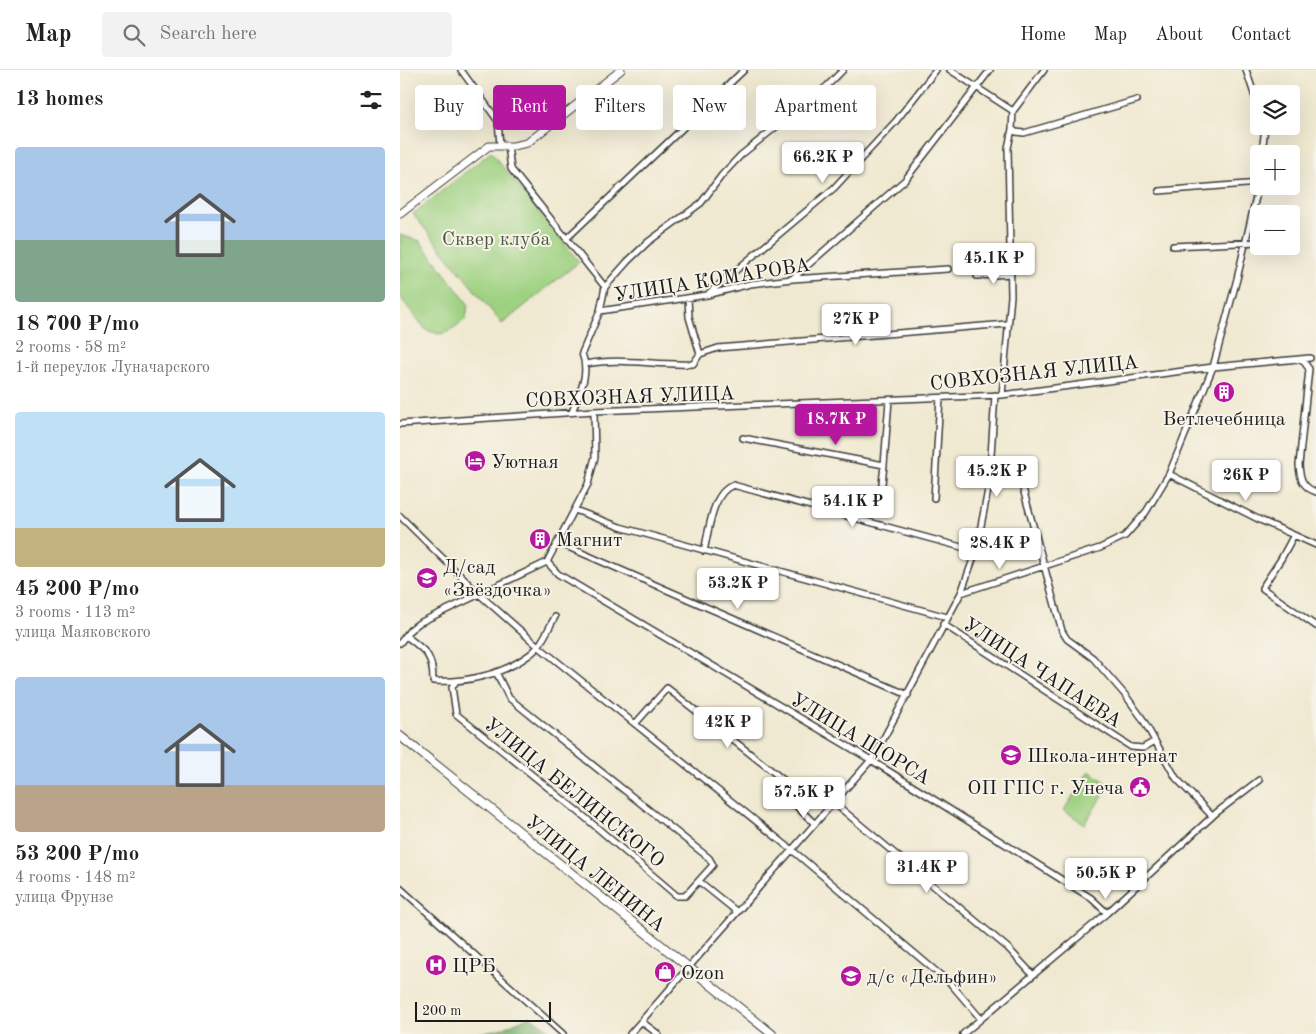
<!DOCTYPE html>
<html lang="en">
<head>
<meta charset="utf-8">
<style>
	:root { --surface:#fff; --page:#f2f2f2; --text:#202124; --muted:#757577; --line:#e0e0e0; --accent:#b5179e }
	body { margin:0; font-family:"Old Standard TT",serif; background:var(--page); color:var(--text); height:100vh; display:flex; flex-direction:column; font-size:19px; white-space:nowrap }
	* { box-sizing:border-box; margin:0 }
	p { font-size:16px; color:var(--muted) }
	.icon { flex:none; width:28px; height:28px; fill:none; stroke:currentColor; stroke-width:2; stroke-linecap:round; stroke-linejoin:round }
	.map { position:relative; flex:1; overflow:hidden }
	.side { display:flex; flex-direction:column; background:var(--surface); width:400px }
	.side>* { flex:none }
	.hud { position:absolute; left:15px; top:15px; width:475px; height:45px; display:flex; gap:10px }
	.fabs { position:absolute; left:850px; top:15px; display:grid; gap:10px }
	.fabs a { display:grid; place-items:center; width:50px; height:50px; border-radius:5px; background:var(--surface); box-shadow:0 5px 20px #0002; font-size:25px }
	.scale { position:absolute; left:15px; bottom:12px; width:136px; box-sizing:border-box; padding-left:5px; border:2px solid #1c1c1c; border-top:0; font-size:14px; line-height:18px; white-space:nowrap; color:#1c1c1c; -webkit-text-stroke:4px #f7f3e8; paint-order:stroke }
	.price { position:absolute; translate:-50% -42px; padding:0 11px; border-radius:5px; background:#fff; color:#222; font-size:16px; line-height:32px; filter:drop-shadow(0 1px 2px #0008) }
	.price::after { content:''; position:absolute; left:50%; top:30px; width:15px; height:11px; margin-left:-8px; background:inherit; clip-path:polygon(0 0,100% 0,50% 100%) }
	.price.current { background:var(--accent); color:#fff }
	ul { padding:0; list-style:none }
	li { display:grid; align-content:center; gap:10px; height:265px; padding:0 15px }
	li span { display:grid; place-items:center; height:155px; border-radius:5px; color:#555 }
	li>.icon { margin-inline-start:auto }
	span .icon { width:90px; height:90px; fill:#fffc; stroke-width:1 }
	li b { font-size:21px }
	h2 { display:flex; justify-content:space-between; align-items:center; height:60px; padding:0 15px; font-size:21px }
	.chip { padding:0 18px; border-radius:5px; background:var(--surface); box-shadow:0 5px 20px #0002; font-size:18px; line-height:45px }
	.chip.current { background:var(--accent); color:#fff }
	header { display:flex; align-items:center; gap:30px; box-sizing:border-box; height:70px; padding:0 25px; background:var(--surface); border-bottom:1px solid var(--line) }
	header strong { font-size:24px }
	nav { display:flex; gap:28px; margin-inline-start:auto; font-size:18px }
	.search { width:350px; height:45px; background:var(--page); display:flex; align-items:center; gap:12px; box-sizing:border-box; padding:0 18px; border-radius:5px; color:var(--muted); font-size:19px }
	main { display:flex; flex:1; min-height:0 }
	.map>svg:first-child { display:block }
	.green { fill:#9ed181; stroke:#5d764e }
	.forest { fill:#7eb36f; stroke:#4d6846 }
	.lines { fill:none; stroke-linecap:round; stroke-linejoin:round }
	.street-casing { stroke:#3c3b37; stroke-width:8 }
	.secondary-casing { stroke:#3c3b37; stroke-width:9 }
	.primary-casing { stroke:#3c3b37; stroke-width:10 }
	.street { stroke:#fff; stroke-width:5 }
	.secondary { stroke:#fff; stroke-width:7 }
	.primary { stroke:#fff; stroke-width:8 }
	.labels { text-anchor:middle; stroke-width:4; stroke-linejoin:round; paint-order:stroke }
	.park-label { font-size:20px; fill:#4a5b3f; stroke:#f7f3e8 }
	.street-label { font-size:20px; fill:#1c1c1c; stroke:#f7f3e8 }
	.poi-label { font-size:20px; fill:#1c1c1c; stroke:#f7f3e8; text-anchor:start }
</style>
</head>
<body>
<header>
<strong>Map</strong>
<div class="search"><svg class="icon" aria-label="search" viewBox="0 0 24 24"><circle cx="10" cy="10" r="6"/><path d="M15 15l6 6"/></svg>Search here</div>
<nav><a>Home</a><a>Map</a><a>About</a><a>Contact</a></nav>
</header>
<main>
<section class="side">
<h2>13 homes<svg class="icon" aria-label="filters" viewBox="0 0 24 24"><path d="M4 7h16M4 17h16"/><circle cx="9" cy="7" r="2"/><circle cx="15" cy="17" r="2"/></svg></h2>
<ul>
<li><span style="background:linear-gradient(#a9c7e8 60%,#7fa58c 0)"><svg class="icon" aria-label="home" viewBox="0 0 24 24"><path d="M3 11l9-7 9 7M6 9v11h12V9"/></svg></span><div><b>18 700 ₽/mo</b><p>2 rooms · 58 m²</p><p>1-й переулок Луначарского</p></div></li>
<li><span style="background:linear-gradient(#bfe0f5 75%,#c2b280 0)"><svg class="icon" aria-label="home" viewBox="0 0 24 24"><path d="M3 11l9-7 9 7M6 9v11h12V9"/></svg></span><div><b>45 200 ₽/mo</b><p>3 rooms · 113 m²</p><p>улица Маяковского</p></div></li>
<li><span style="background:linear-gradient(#a9c7e8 70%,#b9a48a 0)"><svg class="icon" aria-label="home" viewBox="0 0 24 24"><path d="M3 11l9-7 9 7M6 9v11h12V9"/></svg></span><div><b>53 200 ₽/mo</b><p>4 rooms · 148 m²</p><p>улица Фрунзе</p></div></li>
</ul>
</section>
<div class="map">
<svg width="916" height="964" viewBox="0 0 916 964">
	<rect width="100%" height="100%" fill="#f7f3e8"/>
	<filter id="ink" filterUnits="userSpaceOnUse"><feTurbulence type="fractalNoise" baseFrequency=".02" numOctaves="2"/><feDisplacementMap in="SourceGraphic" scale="10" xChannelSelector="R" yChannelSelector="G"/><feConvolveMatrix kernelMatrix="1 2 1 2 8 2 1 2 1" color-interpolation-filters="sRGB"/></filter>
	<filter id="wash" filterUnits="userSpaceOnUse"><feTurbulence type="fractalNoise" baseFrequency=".0096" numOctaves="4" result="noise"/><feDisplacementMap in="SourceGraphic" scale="20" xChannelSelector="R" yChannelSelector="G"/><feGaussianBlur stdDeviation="1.12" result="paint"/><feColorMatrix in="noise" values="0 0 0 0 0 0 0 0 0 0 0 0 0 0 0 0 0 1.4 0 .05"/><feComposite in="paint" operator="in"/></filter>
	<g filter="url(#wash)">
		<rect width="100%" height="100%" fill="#f0e9d1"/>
		<!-- green -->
		<path class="green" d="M91 82 179 192 102 254 13 144Z
			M0 165 20 171 68 234 66 249 48 262 39 264 26 260 0 227Z
			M689 701 710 715 684 754 664 740Z"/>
		<!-- forest -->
		<path class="forest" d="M130 946 155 964H76L103 958Z"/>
	</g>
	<g filter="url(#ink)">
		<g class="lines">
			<!-- street casing -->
			<g class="street-casing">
				<path id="street" d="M61 0 98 51 100 75
					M550 0 613 41
					M846 0 859 39
					M612 59 616 62 624 63 737 30
					M108 76 111 99 205 217
					M862 84 865 56
					M759 121 859 113
					M167 168 344 0
					M773 176 859 172
					M577 206 611 204
					M392 209 505 110 590 0
					M309 223 434 118 496 51 536 0
					M288 228 289 247 300 284
					M200 241 307 225 350 214 392 209 548 199
					M300 284 318 278 607 254
					M902 289 909 299 899 395C900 408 902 417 916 422
					M186 294C221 287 257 296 293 294L300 284
					M602 325 611 226 608 78 612 59 613 41 644 0
					M172 342C180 322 190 304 182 283L200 241 205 217 228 191 248 172 301 133 322 105 341 85 427 16 443 0
					M0 354 194 341 602 325 813 297 910 288
					M343 368 484 395 489 330
					M769 404 858 449 916 475
					M333 415 576 481
					M589 415H622L662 561 667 569 693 588 726 626 742 648 776 708 812 746
					M622 415 624 395
					M481 423 484 395
					M534 428 540 328
					M175 440 220 457 547 547
					M0 446 80 525 138 576 392 780 551 914 581 949
					M894 465 881 489 862 518 916 556
					M159 473 508 625
					M304 481C309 461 312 421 334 415
					M147 492 158 504 471 690 691 828 707 843
					M147 492 188 414 195 387 194 341
					M561 523 700 478 725 466 746 442 769 404 813 297 837 209 859 114
					M543 554 731 677 743 678 755 671
					M6 566C26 581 33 585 33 611 65 613 102 605 129 585 141 577 148 559 155 547
					M0 573 10 560 19 553 147 492
					M55 613 52 617 56 644 181 744 277 826H285L313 795 309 788 109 628 96 602
					M235 654 267 618 386 712 391 731 414 753
					M433 732 608 878 632 904
					M300 812 336 841
					M0 818 163 964
					M242 952 258 964
					M230 964 471 690 479 677 561 523 576 481 589 415 595 325
					M563 964 707 843 816 743 859 710"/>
			</g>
			<!-- secondary casing -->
			<g class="secondary-casing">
				<path id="secondary" d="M0 144 89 76H113L127 73 221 0"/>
			</g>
			<!-- primary casing -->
			<g class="primary-casing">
				<path id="primary" d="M0 666 372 964"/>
			</g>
			<!-- street -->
			<use href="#street" class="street"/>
			<!-- secondary -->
			<use href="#secondary" class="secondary"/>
			<!-- primary -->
			<use href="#primary" class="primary"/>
		</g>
	</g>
	<!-- icons -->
	<defs>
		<g id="building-disc" transform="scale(1.125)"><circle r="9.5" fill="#b5179e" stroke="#f7f3e8"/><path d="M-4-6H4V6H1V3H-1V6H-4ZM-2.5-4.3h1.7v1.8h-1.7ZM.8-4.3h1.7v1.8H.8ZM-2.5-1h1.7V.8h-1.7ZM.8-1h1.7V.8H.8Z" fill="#fff"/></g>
		<g id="hotel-disc" transform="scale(1.125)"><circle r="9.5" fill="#b5179e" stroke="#f7f3e8"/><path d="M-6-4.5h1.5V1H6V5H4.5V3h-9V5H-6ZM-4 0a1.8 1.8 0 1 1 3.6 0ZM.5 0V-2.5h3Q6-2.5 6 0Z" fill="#fff"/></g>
		<g id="school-disc" transform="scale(1.125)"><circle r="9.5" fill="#b5179e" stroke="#f7f3e8"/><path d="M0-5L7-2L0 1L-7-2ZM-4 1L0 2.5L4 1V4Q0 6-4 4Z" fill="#fff"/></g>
		<g id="civic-disc" transform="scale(1.125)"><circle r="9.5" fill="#b5179e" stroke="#f7f3e8"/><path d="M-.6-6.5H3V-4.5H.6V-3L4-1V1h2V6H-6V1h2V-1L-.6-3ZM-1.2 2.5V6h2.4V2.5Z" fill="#fff"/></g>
		<g id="hospital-disc" transform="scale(1.125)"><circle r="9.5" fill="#b5179e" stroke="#f7f3e8"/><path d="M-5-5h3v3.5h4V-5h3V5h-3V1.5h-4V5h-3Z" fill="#fff"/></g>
		<g id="shop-disc" transform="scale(1.125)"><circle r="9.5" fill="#b5179e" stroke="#f7f3e8"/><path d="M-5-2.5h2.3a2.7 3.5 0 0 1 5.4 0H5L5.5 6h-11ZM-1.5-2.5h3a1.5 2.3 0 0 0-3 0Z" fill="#fff"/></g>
	</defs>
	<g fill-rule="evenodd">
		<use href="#building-disc" x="824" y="322"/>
		<use href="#hotel-disc" x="75" y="391"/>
		<use href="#building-disc" x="140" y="469"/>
		<use href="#school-disc" x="27" y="508"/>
		<use href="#school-disc" x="611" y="685"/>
		<use href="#civic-disc" x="740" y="717"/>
		<use href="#hospital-disc" x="36" y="895"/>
		<use href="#shop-disc" x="265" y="902"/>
		<use href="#school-disc" x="451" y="906"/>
	</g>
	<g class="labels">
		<!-- park labels -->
		<g class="park-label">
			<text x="96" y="175">Сквер клуба</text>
		</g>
		<!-- street labels -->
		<g class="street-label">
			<text transform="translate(312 209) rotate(-9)" y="7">УЛИЦА КОМАРОВА</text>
			<text transform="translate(634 302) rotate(-6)" y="7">СОВХОЗНАЯ УЛИЦА</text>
			<text transform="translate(230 326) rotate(-2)" y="7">СОВХОЗНАЯ УЛИЦА</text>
			<text transform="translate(643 602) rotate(33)" y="7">УЛИЦА ЧАПАЕВА</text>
			<text transform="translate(461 668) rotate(31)" y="7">УЛИЦА ЩОРСА</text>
			<text transform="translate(175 722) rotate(39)" y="7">УЛИЦА БЕЛИНСКОГО</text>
			<text transform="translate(196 803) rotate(39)" y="7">УЛИЦА ЛЕНИНА</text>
		</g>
		<!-- poi labels -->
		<g class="poi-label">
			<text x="824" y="355" text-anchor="middle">Ветлечебница</text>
			<text x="91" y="398">Уютная</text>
			<text x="156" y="476">Магнит</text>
			<text x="43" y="503">Д/сад<tspan x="43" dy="23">«Звёздочка»</tspan></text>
			<text x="627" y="692">Школа-интернат</text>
			<text x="724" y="724" text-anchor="end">ОП ГПС г. Унеча</text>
			<text x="52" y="902">ЦРБ</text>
			<text x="281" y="909">Ozon</text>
			<text x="467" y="913">д/с «Дельфин»</text>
		</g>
	</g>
</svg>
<div class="fabs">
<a><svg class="icon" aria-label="layers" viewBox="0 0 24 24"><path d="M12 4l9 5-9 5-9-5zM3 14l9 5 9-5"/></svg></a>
<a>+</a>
<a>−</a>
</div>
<div class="scale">200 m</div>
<b class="price" style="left:423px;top:114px">66.2K ₽</b>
<b class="price" style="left:594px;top:215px">45.1K ₽</b>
<b class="price" style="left:456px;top:276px">27K ₽</b>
<b class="price current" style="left:436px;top:376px">18.7K ₽</b>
<b class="price" style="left:597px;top:428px">45.2K ₽</b>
<b class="price" style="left:846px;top:432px">26K ₽</b>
<b class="price" style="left:453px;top:458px">54.1K ₽</b>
<b class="price" style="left:600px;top:500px">28.4K ₽</b>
<b class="price" style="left:338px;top:540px">53.2K ₽</b>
<b class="price" style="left:328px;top:679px">42K ₽</b>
<b class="price" style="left:404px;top:749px">57.5K ₽</b>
<b class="price" style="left:527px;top:824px">31.4K ₽</b>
<b class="price" style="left:706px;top:830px">50.5K ₽</b>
<div class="hud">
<a class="chip">Buy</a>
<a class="chip current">Rent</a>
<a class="chip">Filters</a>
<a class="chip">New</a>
<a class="chip">Apartment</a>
</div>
</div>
</main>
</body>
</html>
